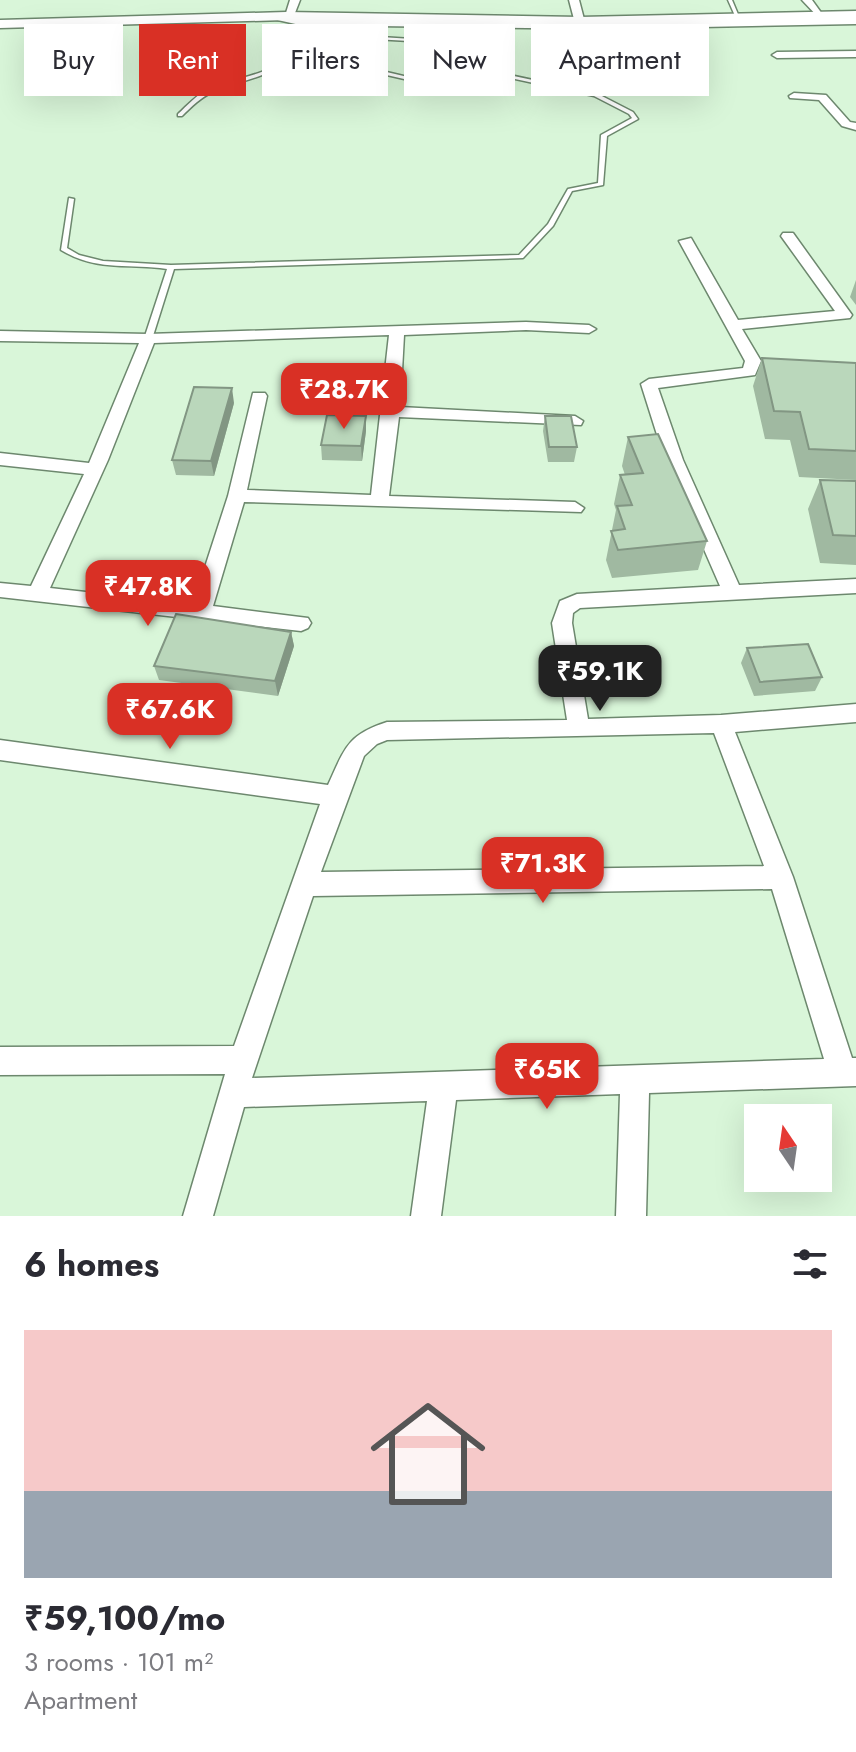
<!DOCTYPE html>
<html lang="en">
<head>
<meta charset="utf-8">
<style>
	:root { --surface:#fff; --page:#f2f2f3; --text:#2b2b33; --muted:#7c7c81; --accent:#d93025 }
	body { margin:0; font-family:Jost,sans-serif; background:var(--page); color:var(--text); height:100vh; display:flex; flex-direction:column; font-size:30px; white-space:nowrap }
	* { box-sizing:border-box; margin:0 }
	p { font-size:26px; color:var(--muted) }
	.icon { flex:none; width:44px; height:44px; fill:none; stroke:currentColor; stroke-width:2; stroke-linecap:round; stroke-linejoin:round }
	.map { position:relative; height:1216px; overflow:hidden }
	.sheet { display:flex; flex-direction:column; background:var(--surface); flex:1 }
	.sheet>* { flex:none }
	.top-card { position:absolute; left:24px; top:24px; width:808px; height:72px; display:flex; gap:16px }
	.needle { width:52px; rotate:347deg }
	.tools { position:absolute; left:744px; top:1104px; display:grid; gap:16px }
	.tools a { display:grid; place-items:center; width:88px; height:88px; border-radius:0px; background:var(--surface); box-shadow:0 8px 32px #0002; font-size:40px }
	.price { position:absolute; translate:-50% -68px; padding:0 18px; border-radius:16px; background:var(--accent); color:#fff; font-size:26px; line-height:52px; filter:drop-shadow(0 2px 4px #0008) }
	.price::after { content:''; position:absolute; left:50%; top:48px; width:24px; height:18px; margin-left:-12px; background:inherit; clip-path:polygon(0 0,100% 0,50% 100%) }
	.price.current { background:#222; color:#fff }
	ul { padding:0; list-style:none }
	li { display:grid; align-content:center; gap:16px; height:424px; padding:0 24px }
	li span { display:grid; place-items:center; height:248px; border-radius:0px; color:#555 }
	li>.icon { margin-inline-start:auto }
	span .icon { width:144px; height:144px; fill:#fffc; stroke-width:1 }
	li b { font-size:34px }
	h2 { display:flex; justify-content:space-between; align-items:center; height:96px; padding:0 24px; font-size:34px }
	.tag { padding:0 28px; border-radius:0px; background:var(--surface); box-shadow:0 8px 32px #0002; font-size:28px; line-height:72px }
	.tag.current { background:var(--accent); color:#fff }
	.map>svg:first-child { display:block }
	.lines { fill:none; stroke-linecap:round; stroke-linejoin:round }
	.lane-casing { stroke:#6d886e; stroke-width:3 }
	.street-casing { stroke:#6d886e; stroke-width:3 }
	.secondary-casing { stroke:#6d886e; stroke-width:3 }
	.lane { fill:#fff; fill-rule:evenodd }
	.street { fill:#fff; fill-rule:evenodd }
	.secondary { fill:#fff; fill-rule:evenodd }
	.wall { fill:#a0b9a1 }
	.shaded-wall { fill:#829683 }
	.building { fill:#bad7bb; stroke:#829683; stroke-width:2 }
</style>
</head>
<body>
<div class="map">
<svg width="856" height="1216" viewBox="0 0 856 1216">
	<rect width="100%" height="100%" fill="#d9f6d9"/>
	<g class="lines">
		<!-- lane casing -->
		<g class="lane-casing">
			<path id="lane" d="M728 0H732L740 19 736 18Z
				M579 25 583 26 593 63 641 84V86L632 92H628V90L635 85 589 65Z
				M301 27 303 28V32L412 39 491 71 598 94 633 112 638 119 607 136 603 185 572 191 553 226 523 258 174 269 152 339 151 341H145L144 339 167 269C127 263 98 272 61 250L69 198 74 199 67 248 79 255 103 261 171 265 519 255 548 224 568 189 598 183 601 135 632 118 629 114 594 96 487 73 409 41 303 35 302 43 297 51 442 85 439 87 295 54C273 78 241 79 213 92 201 97 191 107 182 116H178V114C187 106 196 95 207 90 244 72 292 78 299 28Z"/>
		</g>
		<!-- street casing -->
		<g class="street-casing">
			<path id="street" d="M290 0H300L293 18 300 19 575 23 569 0H579L585 23 856 18V24L603 29 300 25 273 19 276 14 285 16Z
				M802 0H812L825 18H819Z
				M856 51V57L777 58 772 55 777 52Z
				M794 93 826 95 850 122 856 123V130L842 126 819 100 790 98 789 96Z
				M783 233H793L852 315 850 318 742 329 761 361 755 375 658 388 683 460 739 585 856 579V593L580 608 573 613 572 623 588 719 721 715 856 704V722L735 732 793 877 852 1058H856V1086L649 1093 646 1216H616L620 1094 456 1100 441 1216H411L427 1101 244 1107 213 1216H183L225 1074 0 1075V1047L234 1046 320 804 0 760V740L328 785C345 748 347 735 387 722L567 720 552 623 560 601 577 594 720 586 665 460 641 384 649 379 743 368 745 361 679 241 691 238 738 320 835 311 781 236ZM714 733 764 866 321 872 364 756 377 744 387 740ZM772 889 824 1059 252 1078 313 896Z
				M526 322 589 325 596 329 589 333 526 330 404 335 400 407 575 416 583 421 581 425 399 417 389 496 575 502 584 508 581 512 244 502 213 606 308 618 311 623 308 628 301 631 0 597V583L31 586 84 474 0 465V453L89 463 139 343 0 341V331L148 334ZM389 335 371 495 247 490 267 396 265 393H253L228 496 193 604 50 588 108 460 154 343Z"/>
		</g>
		<!-- secondary casing -->
		<g class="secondary-casing">
			<path id="secondary" d="M856 11V19L580 25 286 20 0 28V20L286 12 580 17Z"/>
		</g>
		<!-- lane -->
		<use href="#lane" class="lane"/>
		<!-- street -->
		<use href="#street" class="street"/>
		<!-- secondary -->
		<use href="#secondary" class="secondary"/>
	</g>
	<!-- wall -->
	<path class="wall" d="M856 280V305L850 297Z
		M762 358 856 363V480L799 477 790 440 765 439 753 386Z
		M234 403 214 476 176 475 172 460Z
		M545 416 577 447 574 462H548L543 431Z
		M366 431 362 461 322 460 321 445Z
		M628 437 707 541 698 570 612 578 606 560 616 510 614 504 620 475H625L622 466Z
		M820 480 856 481V565L820 563 808 509Z
		M291 632 294 646 278 696 159 680 154 666Z
		M747 648 822 677 815 691 754 696 741 663Z"/>
	<!-- shaded-wall -->
	<path class="shaded-wall" d="M232 388 234 403 214 476 211 461Z
		M366 416V431L362 461 361 446Z
		M291 632 294 646 278 696 275 681Z"/>
	<!-- building -->
	<path class="building" d="M762 358 856 363V451L809 449 800 412 774 411Z
		M194 387 232 388 211 461 172 460Z
		M327 415 366 416 361 446 321 445Z
		M545 416H571L577 447H549Z
		M658 434 707 541 618 550 611 531 625 529 617 506 632 505 620 475 643 473 628 437Z
		M820 480 856 481V536L833 535Z
		M176 614 291 632 275 681 154 666Z
		M808 644 822 677 760 682 747 648Z"/>
</svg>
<div class="tools">
<a><svg class="needle" viewBox="-14 -14 28 28"><path d="M0-13l5 13h-10z" fill="#e53935"/><path d="M0 13l5-13h-10z" fill="#7c7c81"/></svg></a>
</div>
<b class="price" style="left:344px;top:431px">₹28.7K</b>
<b class="price" style="left:148px;top:628px">₹47.8K</b>
<b class="price current" style="left:600px;top:713px">₹59.1K</b>
<b class="price" style="left:170px;top:751px">₹67.6K</b>
<b class="price" style="left:543px;top:905px">₹71.3K</b>
<b class="price" style="left:547px;top:1111px">₹65K</b>
<div class="top-card">
<a class="tag">Buy</a>
<a class="tag current">Rent</a>
<a class="tag">Filters</a>
<a class="tag">New</a>
<a class="tag">Apartment</a>
</div>
</div>
<section class="sheet">
<h2>6 homes<svg class="icon" aria-label="filters" viewBox="0 0 24 24"><path d="M4 7h16M4 17h16"/><circle cx="9" cy="7" r="2"/><circle cx="15" cy="17" r="2"/></svg></h2>
<ul>
<li><span style="background:linear-gradient(#f6c9c9 65%,#9aa5b1 0)"><svg class="icon" aria-label="home" viewBox="0 0 24 24"><path d="M3 11l9-7 9 7M6 9v11h12V9"/></svg></span><div><b>₹59,100/mo</b><p>3 rooms · 101 m²</p><p>Apartment</p></div></li>
</ul>
</section>
</body>
</html>
